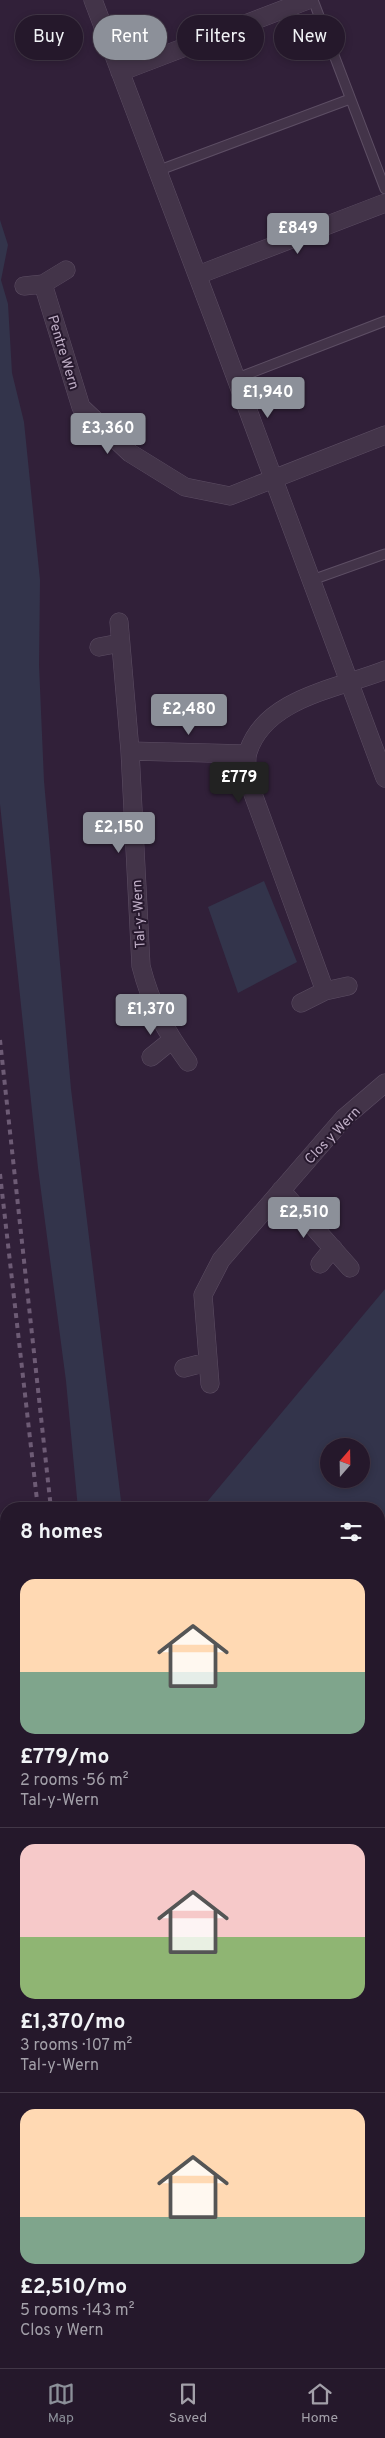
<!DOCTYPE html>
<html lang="en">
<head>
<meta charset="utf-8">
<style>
	:root { --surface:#25182b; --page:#312537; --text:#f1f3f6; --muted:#a3a0a9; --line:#423747; --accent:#8c9099 }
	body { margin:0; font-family:Overpass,sans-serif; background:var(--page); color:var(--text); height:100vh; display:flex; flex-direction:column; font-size:19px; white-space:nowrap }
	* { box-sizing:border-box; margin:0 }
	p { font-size:16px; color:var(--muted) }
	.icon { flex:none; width:28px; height:28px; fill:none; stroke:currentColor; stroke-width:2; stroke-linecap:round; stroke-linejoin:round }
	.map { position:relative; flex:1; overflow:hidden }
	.panel { position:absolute; left:0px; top:1502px; width:385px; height:866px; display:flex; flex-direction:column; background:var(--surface); border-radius:20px 20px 0 0; box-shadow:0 2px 8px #0003,0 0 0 1px var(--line) }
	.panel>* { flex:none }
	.top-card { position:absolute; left:15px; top:15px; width:355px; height:45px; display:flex; gap:10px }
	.needle { width:32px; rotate:20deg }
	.controls { position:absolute; left:320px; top:1438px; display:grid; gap:10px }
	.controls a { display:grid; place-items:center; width:50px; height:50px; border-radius:50%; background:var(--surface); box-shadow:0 2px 8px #0003,0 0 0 1px var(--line); font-size:25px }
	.price { position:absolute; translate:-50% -42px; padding:0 11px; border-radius:5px; background:var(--accent); color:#fff; font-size:16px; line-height:32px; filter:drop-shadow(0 1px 2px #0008) }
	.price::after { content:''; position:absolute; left:50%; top:30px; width:15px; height:11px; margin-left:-8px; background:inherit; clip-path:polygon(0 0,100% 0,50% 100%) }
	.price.on { background:#222; color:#fff }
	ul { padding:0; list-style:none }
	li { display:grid; align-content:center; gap:10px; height:265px; padding:0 20px }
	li+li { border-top:1px solid var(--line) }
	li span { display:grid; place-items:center; height:155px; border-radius:15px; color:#555 }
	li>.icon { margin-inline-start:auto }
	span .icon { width:90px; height:90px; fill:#fffc; stroke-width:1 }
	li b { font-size:21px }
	h2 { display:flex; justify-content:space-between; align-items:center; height:60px; padding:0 20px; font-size:21px }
	.tag { padding:0 18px; border-radius:22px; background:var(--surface); box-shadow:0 2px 8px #0003,0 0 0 1px var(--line); font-size:18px; line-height:45px }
	.tag.on { background:var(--accent); color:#fff }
	.dock { display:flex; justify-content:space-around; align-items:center; height:70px; border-top:1px solid var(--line); background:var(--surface); font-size:14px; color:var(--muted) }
	.dock a { display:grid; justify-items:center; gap:2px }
	.dock .on { color:var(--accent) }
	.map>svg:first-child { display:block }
	.green { fill:#33344b; fill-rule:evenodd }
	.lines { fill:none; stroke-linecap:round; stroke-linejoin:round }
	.lane-casing { stroke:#5d4e64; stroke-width:11 }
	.street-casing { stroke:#5d4e64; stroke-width:19 }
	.lane { stroke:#433449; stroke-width:9 }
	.street { stroke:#433449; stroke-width:18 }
	.rail { stroke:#6d5b75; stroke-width:4; stroke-dasharray:5 5; stroke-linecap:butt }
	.labels { text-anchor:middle; stroke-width:4; stroke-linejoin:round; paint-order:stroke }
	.street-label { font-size:14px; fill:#bfaec6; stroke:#27192e }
</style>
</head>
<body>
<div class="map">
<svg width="385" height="2368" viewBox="0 0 385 2368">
	<rect width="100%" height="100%" fill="#312039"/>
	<!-- green -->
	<path class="green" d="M0 220 8 245 1 280 8 304 12 373 24 422 40 580 39 665 44 781 71 1089 122 1509H78L66 1381 38 1168 0 804Z
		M264 881 297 962 238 993 208 907Z
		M385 1289V2368H180L179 2363 379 2362V1509H201ZM329 1446H361V1479H329Z"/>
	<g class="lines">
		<!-- lane casing -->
		<g class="lane-casing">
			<path id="lane" d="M313 0 385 189
				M157 171 350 99
				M235 379 385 321
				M312 580 385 554"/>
		</g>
		<!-- street casing -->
		<g class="street-casing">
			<path id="street" d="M93 0C191 259 290 518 385 778
				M120 72 308 0
				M198 275 385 203
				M43 284 81 407 130 453 185 487 230 496 385 435
				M24 286 43 284 66 270
				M119 622 130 751 141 966C151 1005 165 1030 188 1062
				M99 647 120 643
				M130 751 247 754
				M325 991 249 783C248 774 245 761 248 752 265 698 337 689 385 670
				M301 1003 325 991 348 986
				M151 1057 172 1040
				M281 1190 350 1268
				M320 1264 333 1248
				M184 1368 207 1362
				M210 1384 203 1295 221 1260 344 1118 385 1083"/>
		</g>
		<!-- lane -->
		<use href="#lane" class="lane"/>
		<!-- street -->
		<use href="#street" class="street"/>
		<!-- rail -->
		<path class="rail" d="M0 1040 51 1509
			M0 1174 38 1509
			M104 2362 105 2368
			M132 2362 133 2368
			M147 2362 148 2368"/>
	</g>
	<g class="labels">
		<!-- street labels -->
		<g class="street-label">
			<text transform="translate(64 352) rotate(73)" y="5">Pentre Wern</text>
			<text transform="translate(138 914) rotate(-93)" y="5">Tal-y-Wern</text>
			<text transform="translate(332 1135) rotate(-46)" y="5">Clos y Wern</text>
		</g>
	</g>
</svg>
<div class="controls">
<a><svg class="needle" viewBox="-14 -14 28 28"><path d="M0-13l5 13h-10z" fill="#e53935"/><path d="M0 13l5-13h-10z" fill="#a3a0a9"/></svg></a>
</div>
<b class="price" style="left:298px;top:255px">£849</b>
<b class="price" style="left:268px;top:419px">£1,940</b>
<b class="price" style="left:108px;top:455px">£3,360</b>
<b class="price" style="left:189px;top:736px">£2,480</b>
<b class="price on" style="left:239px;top:804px">£779</b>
<b class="price" style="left:119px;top:854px">£2,150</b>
<b class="price" style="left:151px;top:1036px">£1,370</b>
<b class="price" style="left:304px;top:1239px">£2,510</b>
<div class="top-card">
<a class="tag">Buy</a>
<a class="tag on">Rent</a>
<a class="tag">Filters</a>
<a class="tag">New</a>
</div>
<section class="panel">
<h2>8 homes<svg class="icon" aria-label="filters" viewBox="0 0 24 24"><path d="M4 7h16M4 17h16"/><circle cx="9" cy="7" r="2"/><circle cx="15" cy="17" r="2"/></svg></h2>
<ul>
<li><span style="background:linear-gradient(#ffd9b3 60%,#7fa58c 0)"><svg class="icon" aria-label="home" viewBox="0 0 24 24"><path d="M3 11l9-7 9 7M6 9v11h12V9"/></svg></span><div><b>£779/mo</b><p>2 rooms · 56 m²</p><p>Tal-y-Wern</p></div></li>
<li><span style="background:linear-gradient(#f6c9c9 60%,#8fb573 0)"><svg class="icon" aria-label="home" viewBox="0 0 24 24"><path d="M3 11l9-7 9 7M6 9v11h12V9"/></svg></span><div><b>£1,370/mo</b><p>3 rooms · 107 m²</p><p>Tal-y-Wern</p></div></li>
<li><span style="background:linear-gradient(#ffd9b3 70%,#7fa58c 0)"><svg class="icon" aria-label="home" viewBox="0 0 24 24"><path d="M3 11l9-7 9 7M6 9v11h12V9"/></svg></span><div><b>£2,510/mo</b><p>5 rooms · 143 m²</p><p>Clos y Wern</p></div></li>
</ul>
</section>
</div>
<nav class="dock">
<a class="on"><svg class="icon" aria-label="map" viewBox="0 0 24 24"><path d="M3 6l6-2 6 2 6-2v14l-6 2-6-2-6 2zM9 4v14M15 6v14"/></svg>Map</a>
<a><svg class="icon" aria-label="saved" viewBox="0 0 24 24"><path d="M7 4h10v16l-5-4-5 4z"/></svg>Saved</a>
<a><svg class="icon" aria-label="home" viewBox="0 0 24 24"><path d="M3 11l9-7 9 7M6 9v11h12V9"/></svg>Home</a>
</nav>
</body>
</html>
